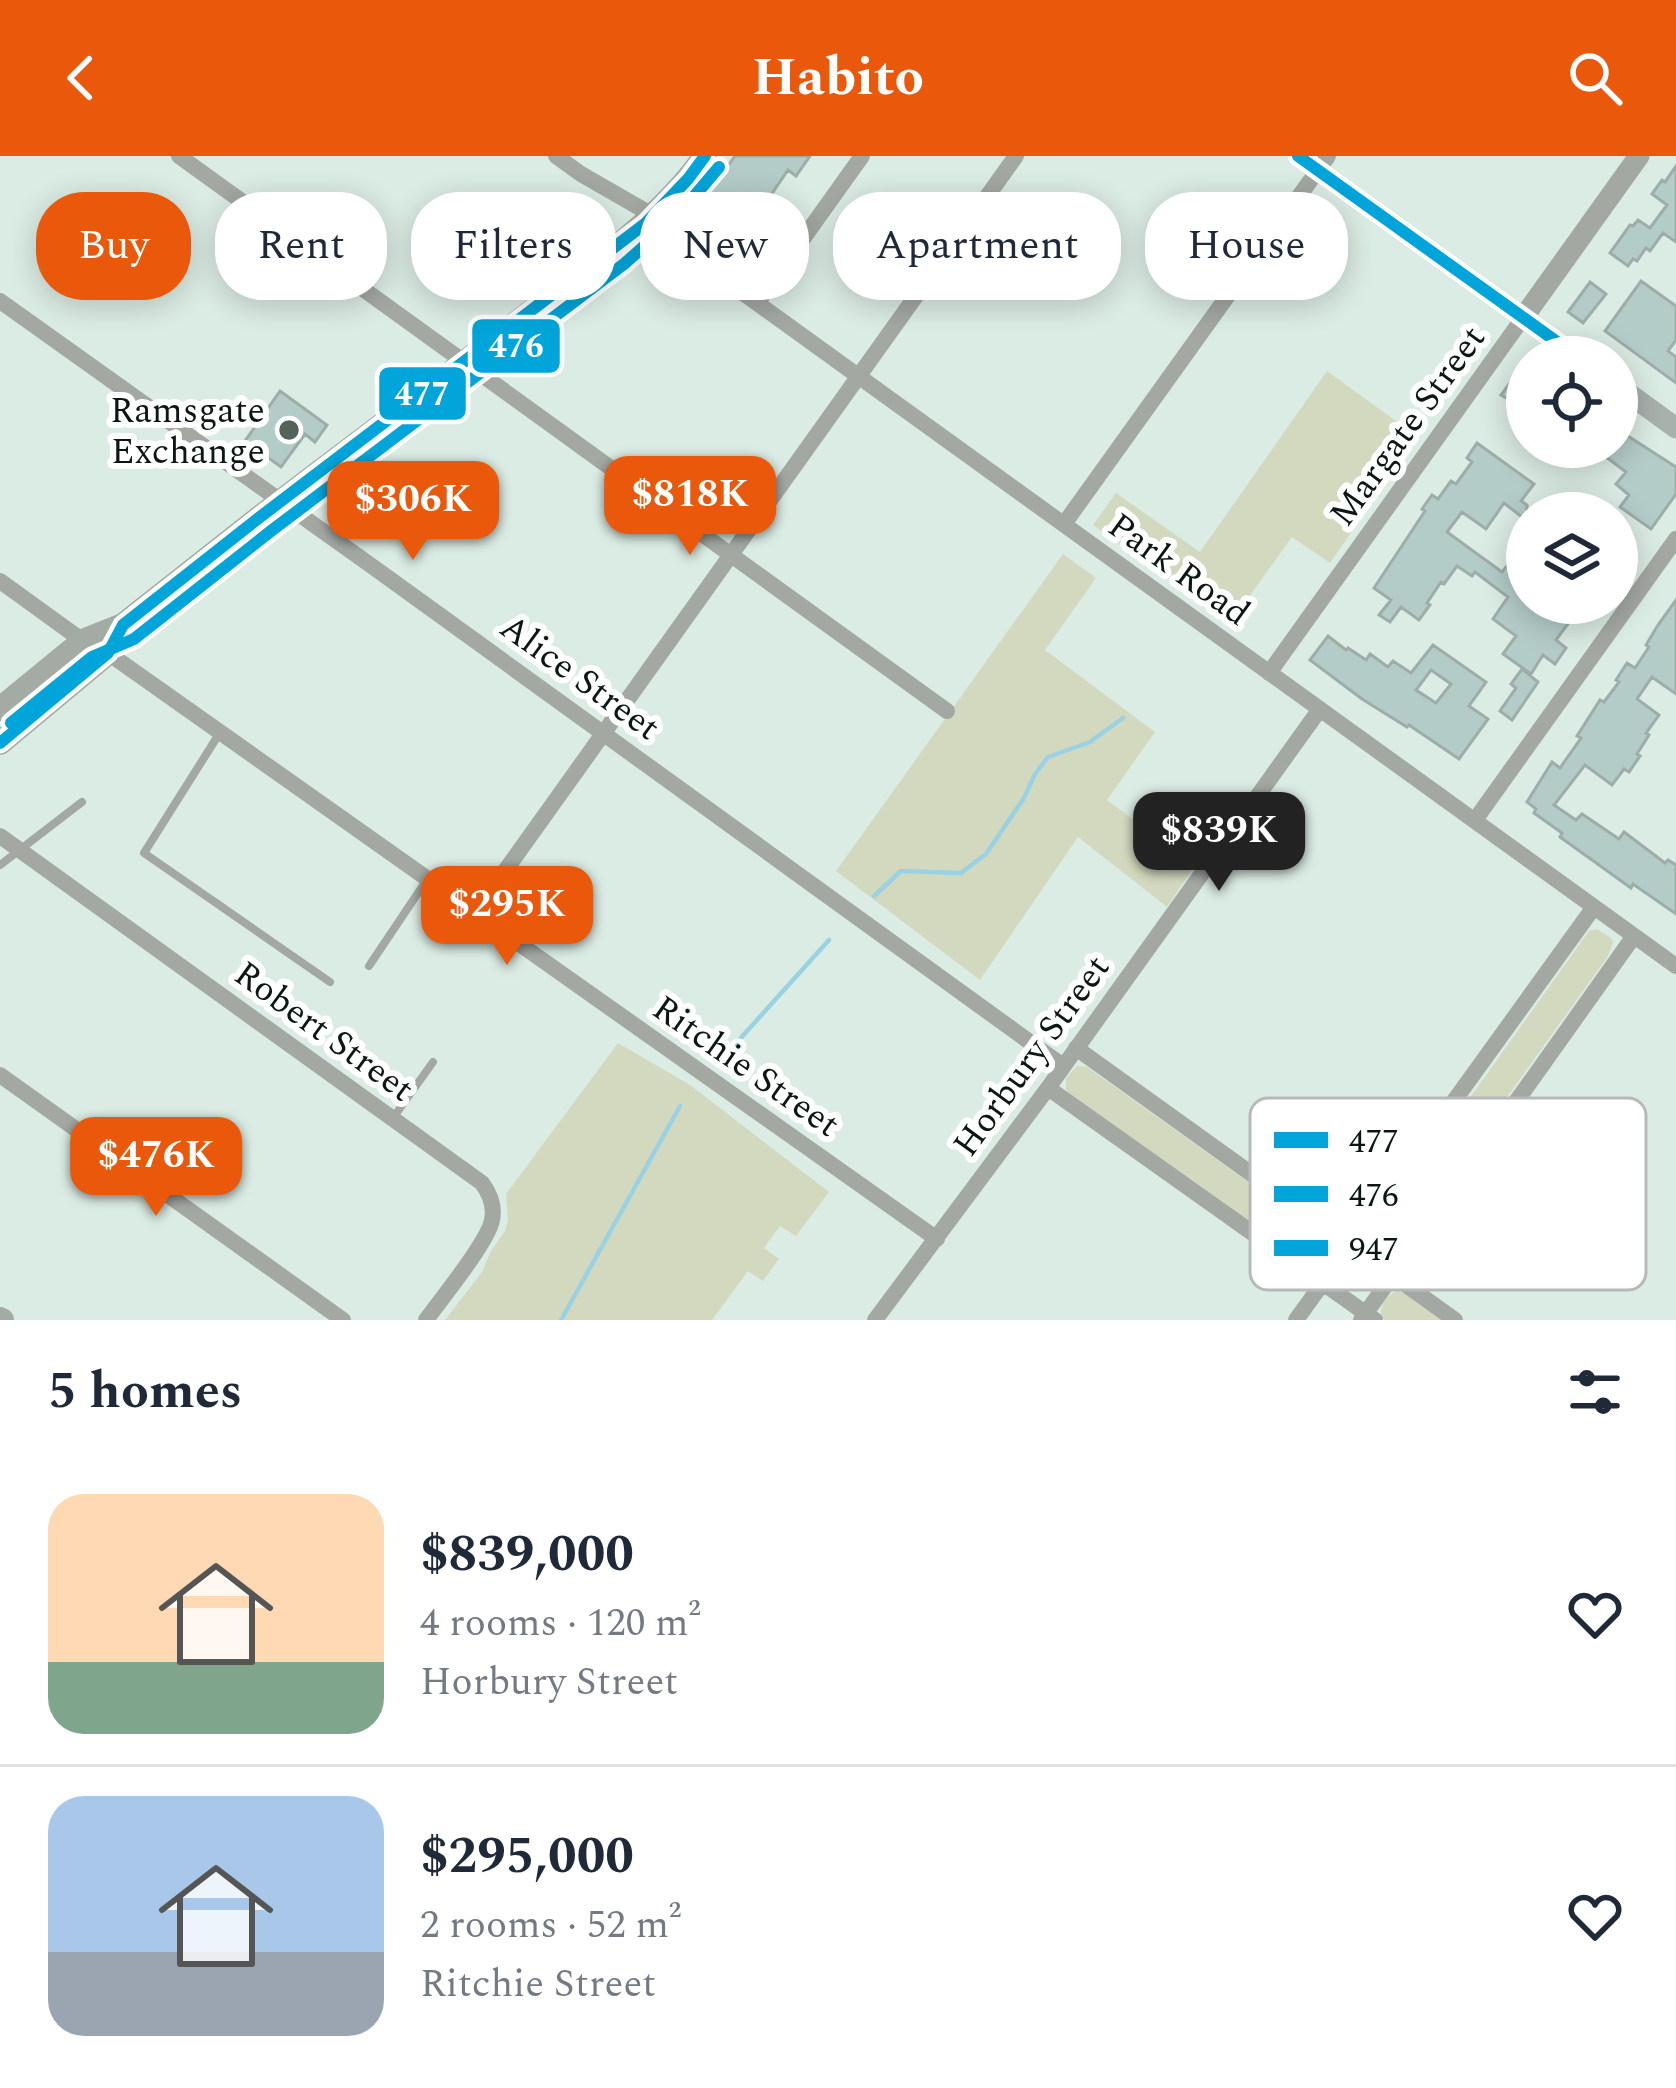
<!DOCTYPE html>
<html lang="en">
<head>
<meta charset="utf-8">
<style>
	:root { --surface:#fff; --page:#f2f2f3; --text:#1f2937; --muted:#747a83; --line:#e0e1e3; --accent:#ea580c }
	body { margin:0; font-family:Spectral,serif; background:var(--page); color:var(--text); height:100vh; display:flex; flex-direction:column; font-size:45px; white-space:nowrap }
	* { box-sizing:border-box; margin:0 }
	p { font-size:39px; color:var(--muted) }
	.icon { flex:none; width:66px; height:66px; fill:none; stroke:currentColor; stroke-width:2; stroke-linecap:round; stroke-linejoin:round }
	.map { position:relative; height:1164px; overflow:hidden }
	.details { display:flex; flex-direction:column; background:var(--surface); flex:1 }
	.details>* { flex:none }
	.top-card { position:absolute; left:36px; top:36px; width:1605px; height:108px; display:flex; gap:24px }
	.buttons { position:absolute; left:1506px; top:180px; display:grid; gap:24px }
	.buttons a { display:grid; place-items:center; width:132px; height:132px; border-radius:50%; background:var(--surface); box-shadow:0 6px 30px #0003; font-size:60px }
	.price { position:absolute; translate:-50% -102px; padding:0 27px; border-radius:24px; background:var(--accent); color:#fff; font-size:39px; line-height:78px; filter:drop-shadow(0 3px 6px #0008) }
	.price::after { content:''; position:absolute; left:50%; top:72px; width:36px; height:27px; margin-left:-18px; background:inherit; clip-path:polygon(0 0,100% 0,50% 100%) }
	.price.selected { background:#222; color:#fff }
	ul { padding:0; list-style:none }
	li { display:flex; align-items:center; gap:36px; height:300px; padding:0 48px }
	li+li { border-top:3px solid var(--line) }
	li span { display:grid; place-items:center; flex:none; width:336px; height:240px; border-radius:36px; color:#555 }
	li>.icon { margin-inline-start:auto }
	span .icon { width:144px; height:144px; fill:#fffc; stroke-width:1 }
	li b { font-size:51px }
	h2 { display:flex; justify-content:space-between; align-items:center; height:144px; padding:0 48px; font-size:51px }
	.pill { padding:0 42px; border-radius:48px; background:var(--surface); box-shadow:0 6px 30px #0003; font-size:42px; line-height:108px }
	.pill.selected { background:var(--accent); color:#fff }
	header { display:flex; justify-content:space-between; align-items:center; height:156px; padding:0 48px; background:var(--accent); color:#fff; font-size:54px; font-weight:700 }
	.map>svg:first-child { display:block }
	.green { fill:#d3d9bf }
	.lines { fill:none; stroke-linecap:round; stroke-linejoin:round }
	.stream { stroke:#9ad1e3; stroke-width:4.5 }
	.building { fill:#b4ccc8; stroke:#9eadaa; stroke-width:3; fill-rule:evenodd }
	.service { stroke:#a3a8a3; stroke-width:8 }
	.minor { stroke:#a3a8a3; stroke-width:16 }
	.tertiary { stroke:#a3a8a3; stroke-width:21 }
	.secondary { stroke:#a9b1ad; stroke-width:21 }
	.primary { stroke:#a3aba4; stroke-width:24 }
	.bus-1-casing { stroke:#fff; stroke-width:21 }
	.bus-2-casing { stroke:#fff; stroke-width:21 }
	.bus-3-casing { stroke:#fff; stroke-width:21 }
	.bus-1 { stroke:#01a5d9; stroke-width:12 }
	.bus-2 { stroke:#01a5d9; stroke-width:12 }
	.bus-3 { stroke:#01a5d9; stroke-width:12 }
	.poi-dot { fill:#54625c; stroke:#fff; stroke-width:4.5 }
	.labels { text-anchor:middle; stroke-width:12; stroke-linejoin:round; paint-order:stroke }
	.poi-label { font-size:36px; fill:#0b1712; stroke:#fff; text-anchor:end }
	.street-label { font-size:36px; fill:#0b1712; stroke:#fff }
	.key { fill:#fff; stroke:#b6b9b8; stroke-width:3 }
	.key-label { font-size:33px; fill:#0b1712 }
	.line-badge { stroke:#fff; stroke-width:4.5 }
	.badge-label { font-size:33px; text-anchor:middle; font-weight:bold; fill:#fff }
</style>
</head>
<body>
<header><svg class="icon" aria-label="back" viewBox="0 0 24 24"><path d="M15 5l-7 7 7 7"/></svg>Habito<svg class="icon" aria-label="search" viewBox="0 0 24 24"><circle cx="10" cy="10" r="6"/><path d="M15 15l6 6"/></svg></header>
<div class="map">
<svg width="1676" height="1164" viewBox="0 0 1676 1164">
	<rect width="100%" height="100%" fill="#dbece4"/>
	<!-- green -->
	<path class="green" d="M1327 215 1418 281 1330 407 1292 381 1230 467 1093 369 1116 337 1200 396Z
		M1063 398 1096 422 1045 494 1155 576 1107 644 1195 709 1167 751 1078 681 980 824 836 715Z
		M1597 773 1611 782 1613 786 1608 800 1397 1095 1388 1099 1374 1088 1372 1079 1589 775Z
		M618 887 690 929 829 1036 796 1080 780 1070 764 1092 779 1103 763 1125 748 1115 712 1164H445L482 1116 491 1095 505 1075 508 1064 506 1038Z
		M1077 910 1087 911 1327 1082 1332 1091 1325 1107 1315 1112 1071 939 1066 934V922Z
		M1400 1135 1406 1138 1444 1164H1385L1381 1161C1380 1149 1388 1136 1400 1135Z"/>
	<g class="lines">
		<!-- stream -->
		<path class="stream" d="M874 740 901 715 961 717 986 698 1024 642 1035 618 1048 601 1090 586 1123 562
			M721 904 829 784
			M561 1164 680 950"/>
	</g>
	<!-- building -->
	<path class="building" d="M735 0H810L796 20 788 14 769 42 775 47 756 73 765 80 762 84 775 93 771 99 774 101 766 112 757 110 756 112 692 69 696 64 691 61Z
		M1676 10V86L1663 77 1650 95 1646 92 1637 105 1633 103 1628 110 1610 97 1630 69 1633 70 1638 64 1650 72 1667 49 1652 38 1662 24 1665 26Z
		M1641 125 1676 150V184L1668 195 1676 201V227L1605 175Z
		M1590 126 1606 138 1583 167 1568 156Z
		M1527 209V254L1501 239 1512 224 1515 226Z
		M280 235 327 269 315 286 305 278 281 311 245 285Z
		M1617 273 1676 311V338L1651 373 1620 351 1629 339 1616 328 1626 316 1593 291H1617Z
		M1477 287 1534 328 1521 345 1527 349V365L1504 347 1486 373 1462 356 1447 376 1502 416 1514 401 1527 411V447H1583L1556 484 1566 492 1555 508 1543 499 1531 518 1503 498 1516 480 1493 463 1508 441 1475 416 1472 420 1457 410 1444 428 1441 426 1427 447 1430 449 1419 464 1401 451 1390 466 1379 459 1391 444 1374 432 1425 355 1422 353 1432 339 1438 343 1451 325 1456 328 1472 306 1467 302Z
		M1676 444V538L1652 521 1637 543 1659 559 1646 577 1649 579 1637 598 1640 600 1629 616 1624 613 1612 629 1585 609 1554 649 1576 664 1582 658 1619 683 1624 676 1665 707 1668 704 1676 709V758L1633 728 1631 732 1560 681 1562 677 1534 657 1536 653 1527 646 1552 606 1560 612 1581 582 1577 580 1600 544 1604 546 1619 526 1616 524 1627 507 1635 512 1649 491 1646 489 1658 469Z
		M1328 480 1346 494 1348 492 1366 504 1370 498 1388 511 1393 505 1411 517 1433 489 1486 526 1469 550 1488 563 1459 603 1409 569 1407 571 1362 543 1310 504ZM1431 514 1451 528 1436 547 1416 534Z
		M1522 513 1538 526 1512 564 1500 555 1516 532 1511 528Z"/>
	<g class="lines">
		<!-- service -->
		<path class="service" d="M219 578 144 697 330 826
			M0 709 82 646
			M369 810 426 725
			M393 962 433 906"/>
		<!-- minor -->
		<path class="minor" d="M179 0 947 555
			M556 0 581 18 654 60
			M646 67 1676 810
			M0 145 369 408 1063 910
			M757 147 862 0
			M1064 368 1328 0
			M0 425 83 485
			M108 497 937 1083
			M1269 517 1523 162
			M1475 664 1676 383
			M0 680 482 1027C490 1038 495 1050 492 1064 488 1086 441 1143 426 1164
			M475 757 1016 0
			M1076 892 1455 1164
			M0 919 343 1164
			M1048 932 1375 1164
			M875 1164 1048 932 1320 553
			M1296 1164 1594 751
			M1361 1164 1634 780"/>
		<!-- tertiary -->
		<path class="tertiary" d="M1523 162 1639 0"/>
		<!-- secondary -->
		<path class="secondary" d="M1298 0 1578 201
			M1617 229 1676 272"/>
		<!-- primary -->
		<path class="primary" d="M0 553 83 485 123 469 260 361 613 94C647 66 679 37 705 0
			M0 587 108 497 123 469
			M0 1163 2 1164"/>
		<!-- bus-1 casing -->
		<g class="bus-1-casing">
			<path id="bus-1" d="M0 587 108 497 123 469 260 361 646 67 688 23 705 0"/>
		</g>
		<!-- bus-2 casing -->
		<g class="bus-2-casing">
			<path id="bus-2" d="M11 567 92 501 134 483 271 375 624 108 675 63 719 11"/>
		</g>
		<!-- bus-3 casing -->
		<g class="bus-3-casing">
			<path id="bus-3" d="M1298 0 1578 201"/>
		</g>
		<!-- bus-1 -->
		<use href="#bus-1" class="bus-1"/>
		<!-- bus-2 -->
		<use href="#bus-2" class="bus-2"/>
		<!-- bus-3 -->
		<use href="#bus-3" class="bus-3"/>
	</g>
	<!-- markers -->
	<circle class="poi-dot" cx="289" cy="274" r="12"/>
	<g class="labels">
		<!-- poi labels -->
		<g class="poi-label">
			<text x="265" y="266">Ramsgate<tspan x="265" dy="41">Exchange</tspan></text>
		</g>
		<!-- street labels -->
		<g class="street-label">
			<text transform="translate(1406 269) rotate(-54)" y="13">Margate Street</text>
			<text transform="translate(1180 412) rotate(36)" y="13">Park Road</text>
			<text transform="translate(581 520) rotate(36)" y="13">Alice Street</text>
			<text transform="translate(325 874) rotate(36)" y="13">Robert Street</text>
			<text transform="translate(1030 899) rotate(-54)" y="13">Horbury Street</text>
			<text transform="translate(747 909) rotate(35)" y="13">Ritchie Street</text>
		</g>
	</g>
	<!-- legend -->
	<rect x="1250" y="942" width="396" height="192" rx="18" class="key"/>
	<rect x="1274" y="976" width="54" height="16" fill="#01a5d9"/>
	<rect x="1274" y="1030" width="54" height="16" fill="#01a5d9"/>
	<rect x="1274" y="1084" width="54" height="16" fill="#01a5d9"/>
	<g class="key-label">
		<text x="1349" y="996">477</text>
		<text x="1349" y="1050">476</text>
		<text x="1349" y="1104">947</text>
	</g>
	<g class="line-badge">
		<rect x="470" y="161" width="92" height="58" rx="12" fill="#01a5d9"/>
		<rect x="377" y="209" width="91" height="57" rx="12" fill="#01a5d9"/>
	</g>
	<g class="badge-label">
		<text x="516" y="201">476</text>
		<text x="422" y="249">477</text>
	</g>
</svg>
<div class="buttons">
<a><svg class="icon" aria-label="locate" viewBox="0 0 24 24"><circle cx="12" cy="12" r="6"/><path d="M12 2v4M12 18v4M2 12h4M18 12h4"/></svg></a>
<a><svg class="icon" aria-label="layers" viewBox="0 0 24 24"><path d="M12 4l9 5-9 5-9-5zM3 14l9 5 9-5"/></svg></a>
</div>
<b class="price" style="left:690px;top:402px">$818K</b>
<b class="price" style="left:413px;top:407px">$306K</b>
<b class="price selected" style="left:1219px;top:738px">$839K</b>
<b class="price" style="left:507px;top:812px">$295K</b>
<b class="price" style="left:156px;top:1063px">$476K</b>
<div class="top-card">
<a class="pill selected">Buy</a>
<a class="pill">Rent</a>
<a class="pill">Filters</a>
<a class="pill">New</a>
<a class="pill">Apartment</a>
<a class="pill">House</a>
</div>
</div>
<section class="details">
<h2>5 homes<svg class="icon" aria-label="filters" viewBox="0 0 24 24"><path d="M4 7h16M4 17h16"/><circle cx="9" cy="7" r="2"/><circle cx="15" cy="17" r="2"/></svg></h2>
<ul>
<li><span style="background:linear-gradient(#ffd9b3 70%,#7fa58c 0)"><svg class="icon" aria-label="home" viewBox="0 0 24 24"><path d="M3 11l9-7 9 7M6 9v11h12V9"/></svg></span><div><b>$839,000</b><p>4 rooms · 120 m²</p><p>Horbury Street</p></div><svg class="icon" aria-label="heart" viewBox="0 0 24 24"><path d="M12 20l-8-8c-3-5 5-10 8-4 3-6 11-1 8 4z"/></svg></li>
<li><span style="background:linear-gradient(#a9c7e8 65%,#9aa5b1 0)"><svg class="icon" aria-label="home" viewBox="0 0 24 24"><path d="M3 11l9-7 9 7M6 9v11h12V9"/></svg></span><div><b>$295,000</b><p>2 rooms · 52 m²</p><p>Ritchie Street</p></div><svg class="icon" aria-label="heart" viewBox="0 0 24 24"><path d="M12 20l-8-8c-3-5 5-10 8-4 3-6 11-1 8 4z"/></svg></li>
</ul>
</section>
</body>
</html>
